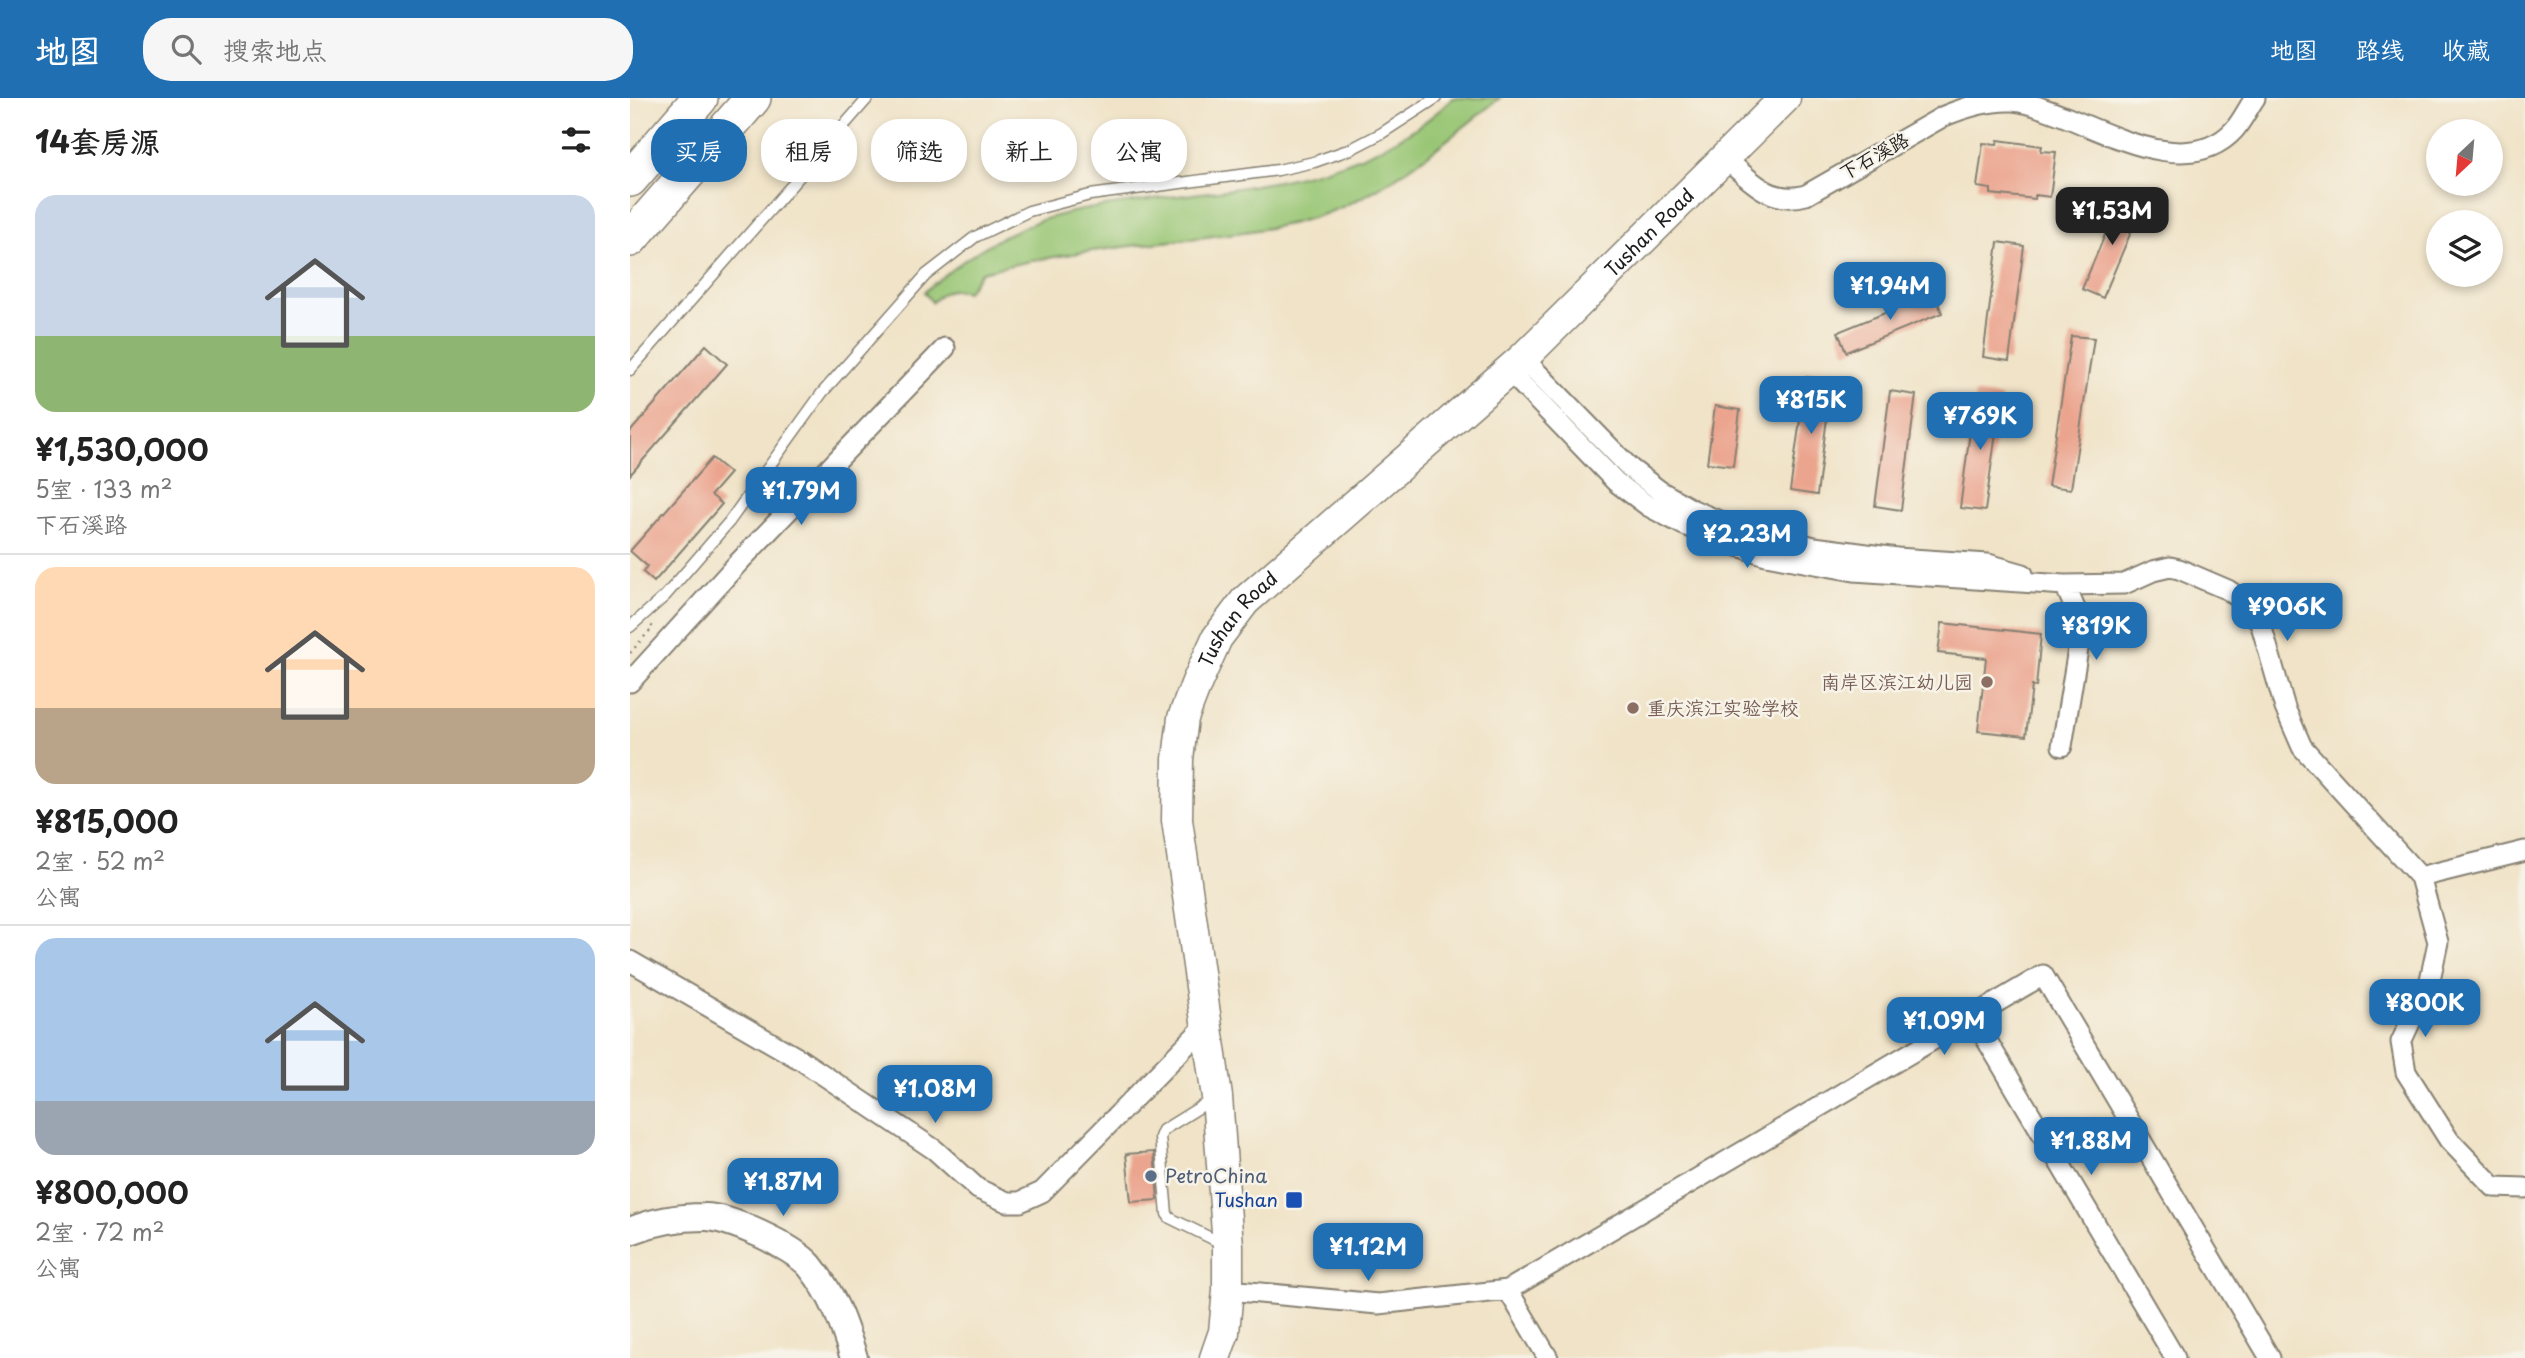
<!DOCTYPE html>
<html lang="zh">
<head>
<meta charset="utf-8">
<style>
	:root { --surface:#fff; --page:#f6f6f6; --text:#222; --muted:#767676; --line:#e0e0e0; --accent:#1f6fb2 }
	body { margin:0; font-family:"Playpen Sans","LXGW WenKai TC",sans-serif; background:var(--page); color:var(--text); height:100vh; display:flex; flex-direction:column; font-size:26px; white-space:nowrap }
	* { box-sizing:border-box; margin:0 }
	p { font-size:23px; color:var(--muted) }
	.icon { flex:none; width:38px; height:38px; fill:none; stroke:currentColor; stroke-width:2; stroke-linecap:round; stroke-linejoin:round }
	.map { position:relative; flex:1; overflow:hidden }
	.drawer { display:flex; flex-direction:column; background:var(--surface); width:630px }
	.drawer>* { flex:none }
	.banner { position:absolute; left:21px; top:21px; width:665px; height:63px; display:flex; gap:14px }
	.needle { width:46px; rotate:206deg }
	.controls { position:absolute; left:1796px; top:21px; display:grid; gap:14px }
	.controls a { display:grid; place-items:center; width:77px; height:77px; border-radius:50%; background:var(--surface); box-shadow:0 4px 10px #0003; font-size:35px }
	.price { position:absolute; translate:-50% -60px; padding:0 16px; border-radius:14px; background:var(--accent); color:#fff; font-size:23px; line-height:46px; filter:drop-shadow(0 2px 4px #0008) }
	.price::after { content:''; position:absolute; left:50%; top:42px; width:21px; height:16px; margin-left:-10px; background:inherit; clip-path:polygon(0 0,100% 0,50% 100%) }
	.price.active { background:#222; color:#fff }
	ul { padding:0; list-style:none }
	li { display:grid; align-content:center; gap:14px; height:371px; padding:0 35px }
	li+li { border-top:2px solid var(--line) }
	li span { display:grid; place-items:center; height:217px; border-radius:21px; color:#555 }
	li>.icon { margin-inline-start:auto }
	span .icon { width:126px; height:126px; fill:#fffc; stroke-width:1 }
	li b { font-size:30px }
	h2 { display:flex; justify-content:space-between; align-items:center; height:84px; padding:0 35px; font-size:30px }
	.pill { padding:0 24px; border-radius:28px; background:var(--surface); box-shadow:0 4px 10px #0003; font-size:24px; line-height:63px }
	.pill.active { background:var(--accent); color:#fff }
	header { display:flex; align-items:center; gap:42px; box-sizing:border-box; height:98px; padding:0 35px; background:var(--accent); color:#fff }
	header strong { font-size:33px }
	nav { display:flex; gap:38px; margin-inline-start:auto; font-size:24px }
	.search { width:490px; height:63px; background:var(--page); display:flex; align-items:center; gap:18px; box-sizing:border-box; padding:0 24px; border-radius:28px; color:var(--muted); font-size:26px }
	main { display:flex; flex:1; min-height:0 }
	.map>svg:first-child { display:block }
	.green { fill:#99c674; stroke:#5a7148; stroke-width:2 }
	.building { fill:#eba58f }
	.lines { fill:none; stroke-linecap:round; stroke-linejoin:round }
	.lane-casing { stroke:#868072; stroke-width:13 }
	.street-casing { stroke:#868072; stroke-width:23 }
	.secondary-casing { stroke:#868072; stroke-width:30 }
	.primary-casing { stroke:#868072; stroke-width:33 }
	.highway-casing { stroke:#868072; stroke-width:38 }
	.path { stroke:#868072; stroke-width:2.5; stroke-dasharray:2 5; stroke-linecap:butt }
	.lane { stroke:#fff; stroke-width:10 }
	.street { stroke:#fff; stroke-width:19 }
	.secondary { stroke:#fff; stroke-width:26 }
	.primary { stroke:#fff; stroke-width:30 }
	.highway { stroke:#fff; stroke-width:35 }
	.education-dot { fill:#8d6e63; stroke:#f7f3e8; stroke-width:2.5 }
	.service-dot { fill:#5c6f8a; stroke:#f7f3e8; stroke-width:2.5 }
	.transit-dot { fill:#1a4fb4; stroke:#f7f3e8; stroke-width:2.5 }
	.labels { text-anchor:middle; stroke-width:5; stroke-linejoin:round; paint-order:stroke }
	.street-label { font-size:19px; fill:#1c1c1c; stroke:#f7f3e8 }
	.education-label { font-size:19px; fill:#785e54; stroke:#f7f3e8; text-anchor:end }
	.service-label { font-size:19px; fill:#4e5e75; stroke:#f7f3e8; text-anchor:start }
	.transit-label { font-size:19px; fill:#164399; stroke:#f7f3e8; text-anchor:end }
</style>
</head>
<body>
<header>
<strong>地图</strong>
<div class="search"><svg class="icon" aria-label="search" viewBox="0 0 24 24"><circle cx="10" cy="10" r="6"/><path d="M15 15l6 6"/></svg>搜索地点</div>
<nav><a>地图</a><a>路线</a><a>收藏</a></nav>
</header>
<main>
<section class="drawer">
<h2>14套房源<svg class="icon" aria-label="filters" viewBox="0 0 24 24"><path d="M4 7h16M4 17h16"/><circle cx="9" cy="7" r="2"/><circle cx="15" cy="17" r="2"/></svg></h2>
<ul>
<li><span style="background:linear-gradient(#c9d6e8 65%,#8fb573 0)"><svg class="icon" aria-label="home" viewBox="0 0 24 24"><path d="M3 11l9-7 9 7M6 9v11h12V9"/></svg></span><div><b>¥1,530,000</b><p>5室 · 133 m²</p><p>下石溪路</p></div></li>
<li><span style="background:linear-gradient(#ffd9b3 65%,#b9a48a 0)"><svg class="icon" aria-label="home" viewBox="0 0 24 24"><path d="M3 11l9-7 9 7M6 9v11h12V9"/></svg></span><div><b>¥815,000</b><p>2室 · 52 m²</p><p>公寓</p></div></li>
<li><span style="background:linear-gradient(#a9c7e8 75%,#9aa5b1 0)"><svg class="icon" aria-label="home" viewBox="0 0 24 24"><path d="M3 11l9-7 9 7M6 9v11h12V9"/></svg></span><div><b>¥800,000</b><p>2室 · 72 m²</p><p>公寓</p></div></li>
</ul>
</section>
<div class="map">
<svg width="1895" height="1260" viewBox="0 0 1895 1260">
	<rect width="100%" height="100%" fill="#f7f3e8"/>
	<filter id="ink" filterUnits="userSpaceOnUse"><feTurbulence type="fractalNoise" baseFrequency=".0143" numOctaves="2"/><feDisplacementMap in="SourceGraphic" scale="14" xChannelSelector="R" yChannelSelector="G"/><feConvolveMatrix kernelMatrix="1 2 1 2 8 2 1 2 1" color-interpolation-filters="sRGB"/></filter>
	<filter id="wash" filterUnits="userSpaceOnUse"><feTurbulence type="fractalNoise" baseFrequency=".00686" numOctaves="4" result="noise"/><feDisplacementMap in="SourceGraphic" scale="28" xChannelSelector="R" yChannelSelector="G"/><feGaussianBlur stdDeviation="1.57" result="paint"/><feColorMatrix in="noise" values="0 0 0 0 0 0 0 0 0 0 0 0 0 0 0 0 0 1.4 0 .05"/><feComposite in="paint" operator="in"/></filter>
	<g filter="url(#wash)">
		<rect width="100%" height="100%" fill="#f0e3c7"/>
		<!-- green -->
		<path class="green" d="M823 0H870C820 39 771 83 712 109 667 129 615 134 567 140 494 149 422 156 351 174L337 194C319 190 316 191 302 204L294 194C328 164 363 140 406 124 440 112 475 108 510 103 619 88 739 82 823 0Z"/>
		<g id="blocks">
			<!-- building -->
			<path class="building" d="M1368 42 1412 48 1411 53 1426 54 1420 99 1405 97V101L1361 96V91L1347 89 1353 45 1367 46Z
				M1491 99 1512 108 1473 200 1452 191Z
				M1368 144 1394 148 1379 263 1353 259Z
				M1304 195 1312 215 1216 254 1208 234Z
				M1441 238 1464 240 1441 391 1418 388Z
				M76 247 97 266 0 377V334Z
				M1176 279 1202 282 1187 397 1160 393Z
				M1260 293 1286 297 1271 412 1245 408Z
				M1345 295 1371 299 1355 413 1330 410Z
				M1085 308 1110 312 1103 368 1077 365Z
				M82 360 100 375 81 397 92 406 24 484 13 474 17 468 0 453Z
				M1312 525 1411 536 1406 589 1402 588 1396 638 1348 633 1356 560 1308 555Z
				M524 1054 528 1102 501 1104 496 1056Z"/>
		</g>
	</g>
	<g filter="url(#ink)">
		<use href="#blocks" fill-opacity="0" stroke="#868072" stroke-width="2"/>
		<g class="lines">
			<!-- lane casing -->
			<g class="lane-casing">
				<path id="lane" d="M0 272 238 0
					M0 529 35 498 99 424 192 295 296 177 345 139 399 113 460 97 648 72 684 64 721 51 752 35 806 0
					M583 1001 533 1032 530 1039 537 1116 540 1120 595 1147"/>
			</g>
			<!-- street casing -->
			<g class="street-casing">
				<path id="street" d="M1095 60C1120 82 1140 107 1176 97L1314 18C1336 9 1358 2 1382 3 1399 4 1417 12 1433 18 1482 37 1560 80 1604 32 1612 23 1618 10 1625 0
					M893 260 1001 371 1030 393 1061 411 1101 428 1184 449 1267 460 1358 466 1393 476
					M879 273 986 384 1018 408 1054 427 1095 444 1136 457 1224 473 1435 487 1494 486 1523 473 1540 469 1549 471 1598 492 1611 501 1623 513 1631 527 1655 610 1672 649 1790 779 1808 844 1800 882 1771 944 1776 974 1819 1042 1864 1089 1895 1090
					M0 584 109 464 315 250
					M1432 648 1452 527 1435 487
					M1790 779 1895 753
					M0 863 171 962 305 1052 348 1091 377 1104H390L412 1094 576 927
					M1343 919 1545 1260
					M598 1192 748 1206 878 1192
					M918 1260 878 1192 1413 877 1640 1260"/>
			</g>
			<!-- secondary casing -->
			<g class="secondary-casing">
				<path id="secondary" d="M0 1133C22 1124 49 1119 74 1119 98 1118 164 1149 180 1168 204 1198 213 1225 224 1260"/>
			</g>
			<!-- primary casing -->
			<g class="primary-casing">
				<g id="primary">
					<path id="s1" d="M585 1260 594 1234 598 1192V1148L587 999 547 722 548 661 553 620 567 584 587 540 615 503 893 260 1155 0"/>
				</g>
			</g>
			<!-- highway casing -->
			<g class="highway-casing">
				<path id="highway" d="M0 81 70 0
					M0 141 123 0"/>
			</g>
			<!-- path -->
			<path class="path" d="M0 555 23 529 19 526"/>
			<!-- lane -->
			<use href="#lane" class="lane"/>
			<!-- street -->
			<use href="#street" class="street"/>
			<!-- secondary -->
			<use href="#secondary" class="secondary"/>
			<!-- primary -->
			<use href="#primary" class="primary"/>
			<!-- highway -->
			<use href="#highway" class="highway"/>
		</g>
	</g>
	<!-- markers -->
	<g class="education-dot">
		<circle cx="1357" cy="584" r="7"/>
		<circle cx="1003" cy="610" r="7"/>
	</g>
	<circle class="service-dot" cx="521" cy="1078" r="7"/>
	<rect class="transit-dot" x="655" y="1093" width="18" height="18" rx="3.5"/>
	<g class="labels">
		<!-- street labels -->
		<g class="street-label">
			<text transform="translate(1244 58) rotate(-29)" y="7">下石溪路</text>
			<text dy="7" stroke="none"><textPath href="#s1" startOffset="1326">Tushan Road</textPath></text>
			<text dy="7" stroke="none"><textPath href="#s1" startOffset="760">Tushan Road</textPath></text>
		</g>
		<!-- education labels -->
		<g class="education-label">
			<text x="1343" y="591">南岸区滨江幼儿园</text>
			<text x="1017" y="617" text-anchor="start">重庆滨江实验学校</text>
		</g>
		<!-- service labels -->
		<g class="service-label">
			<text x="535" y="1085">PetroChina</text>
		</g>
		<!-- transit labels -->
		<g class="transit-label">
			<text x="648" y="1109">Tushan</text>
		</g>
	</g>
</svg>
<div class="controls">
<a><svg class="needle" viewBox="-14 -14 28 28"><path d="M0-13l5 13h-10z" fill="#e53935"/><path d="M0 13l5-13h-10z" fill="#767676"/></svg></a>
<a><svg class="icon" aria-label="layers" viewBox="0 0 24 24"><path d="M12 4l9 5-9 5-9-5zM3 14l9 5 9-5"/></svg></a>
</div>
<b class="price active" style="left:1482px;top:149px">¥1.53M</b>
<b class="price" style="left:1260px;top:224px">¥1.94M</b>
<b class="price" style="left:1181px;top:338px">¥815K</b>
<b class="price" style="left:1350px;top:354px">¥769K</b>
<b class="price" style="left:171px;top:429px">¥1.79M</b>
<b class="price" style="left:1117px;top:472px">¥2.23M</b>
<b class="price" style="left:1657px;top:545px">¥906K</b>
<b class="price" style="left:1466px;top:564px">¥819K</b>
<b class="price" style="left:1795px;top:941px">¥800K</b>
<b class="price" style="left:1314px;top:959px">¥1.09M</b>
<b class="price" style="left:305px;top:1027px">¥1.08M</b>
<b class="price" style="left:1461px;top:1079px">¥1.88M</b>
<b class="price" style="left:153px;top:1120px">¥1.87M</b>
<b class="price" style="left:738px;top:1185px">¥1.12M</b>
<div class="banner">
<a class="pill active">买房</a>
<a class="pill">租房</a>
<a class="pill">筛选</a>
<a class="pill">新上</a>
<a class="pill">公寓</a>
</div>
</div>
</main>
</body>
</html>
